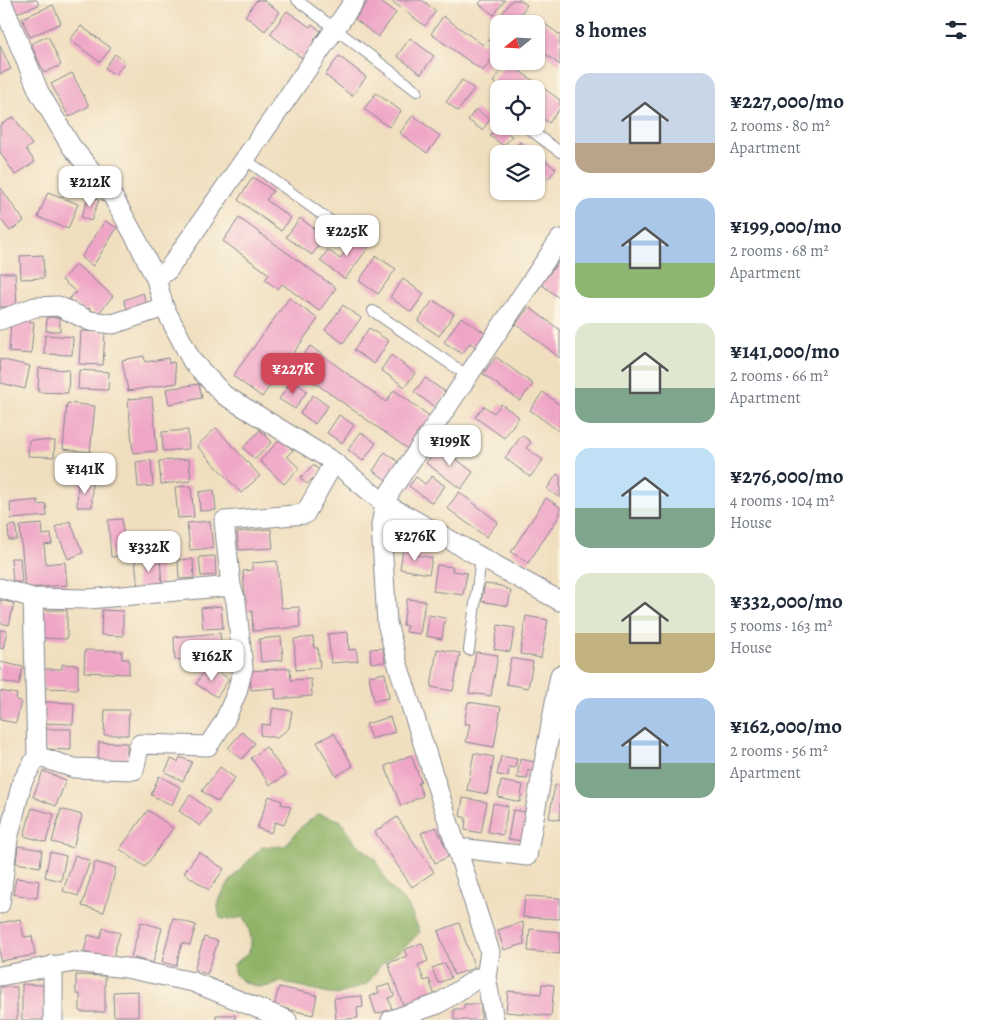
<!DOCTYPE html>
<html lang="en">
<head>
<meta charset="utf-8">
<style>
	:root { --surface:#fff; --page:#f6f6f7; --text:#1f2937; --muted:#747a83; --accent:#d1495b }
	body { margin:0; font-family:Alegreya,serif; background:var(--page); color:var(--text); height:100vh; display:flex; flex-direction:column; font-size:19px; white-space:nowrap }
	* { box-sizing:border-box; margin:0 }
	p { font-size:16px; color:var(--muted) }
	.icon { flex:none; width:28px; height:28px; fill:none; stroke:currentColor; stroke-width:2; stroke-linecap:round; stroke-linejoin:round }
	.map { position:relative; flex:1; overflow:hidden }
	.sheet { display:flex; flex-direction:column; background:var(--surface); width:425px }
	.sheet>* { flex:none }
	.needle { width:32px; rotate:252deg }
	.buttons { position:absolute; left:490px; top:15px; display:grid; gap:10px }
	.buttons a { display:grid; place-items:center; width:55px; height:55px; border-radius:10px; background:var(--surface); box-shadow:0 1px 4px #0004; font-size:25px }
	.price { position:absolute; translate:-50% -42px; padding:0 11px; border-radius:10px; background:#fff; color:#222; font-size:16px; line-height:32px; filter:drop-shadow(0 1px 2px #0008) }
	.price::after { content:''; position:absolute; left:50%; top:30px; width:15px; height:11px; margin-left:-8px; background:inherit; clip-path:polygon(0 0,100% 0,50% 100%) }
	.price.on { background:var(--accent); color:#fff }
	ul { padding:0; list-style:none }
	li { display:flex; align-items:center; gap:15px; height:125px; padding:0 15px }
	li span { display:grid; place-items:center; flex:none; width:140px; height:100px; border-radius:15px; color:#555 }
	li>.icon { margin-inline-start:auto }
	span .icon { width:60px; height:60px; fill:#fffc; stroke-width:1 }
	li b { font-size:21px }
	h2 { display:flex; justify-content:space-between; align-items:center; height:60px; padding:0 15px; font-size:21px }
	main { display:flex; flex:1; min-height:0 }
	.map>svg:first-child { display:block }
	.forest { fill:#8fb266; stroke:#557062 }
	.building { fill:#efa5c6 }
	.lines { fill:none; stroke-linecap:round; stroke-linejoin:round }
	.lane-casing { stroke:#86878e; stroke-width:12 }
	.street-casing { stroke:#86878e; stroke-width:21 }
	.lane { stroke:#fff; stroke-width:10 }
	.street { stroke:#fff; stroke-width:19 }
</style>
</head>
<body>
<main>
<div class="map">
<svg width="560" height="1020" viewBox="0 0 560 1020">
	<rect width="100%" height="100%" fill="#fcf5e5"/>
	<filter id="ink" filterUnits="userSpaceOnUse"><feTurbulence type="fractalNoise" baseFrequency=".02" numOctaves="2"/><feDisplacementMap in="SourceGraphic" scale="10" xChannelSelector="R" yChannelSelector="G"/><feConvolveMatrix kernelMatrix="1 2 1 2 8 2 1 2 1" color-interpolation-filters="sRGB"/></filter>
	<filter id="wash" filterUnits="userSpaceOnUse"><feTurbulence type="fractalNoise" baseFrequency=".0096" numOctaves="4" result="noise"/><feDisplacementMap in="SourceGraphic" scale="20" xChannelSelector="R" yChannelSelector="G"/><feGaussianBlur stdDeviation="1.12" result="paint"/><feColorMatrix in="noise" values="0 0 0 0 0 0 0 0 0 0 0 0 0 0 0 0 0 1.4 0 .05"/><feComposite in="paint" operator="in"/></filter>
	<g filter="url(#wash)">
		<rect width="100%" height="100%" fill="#f0dfbf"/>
		<!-- forest -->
		<path class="forest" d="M318 814 340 820 355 842 374 858 390 887 408 905 420 932 407 945 381 965 367 984 337 995 281 982 271 986 258 987 244 982 235 975 233 965C237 961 241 959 246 955 256 946 249 927 243 917L228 920 220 918C219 914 218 909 218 906 221 885 248 862 262 847L285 846 301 827Z"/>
		<g id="blocks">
			<!-- building -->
			<path class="building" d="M11 0H37L39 5 16 13Z
				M257 0H263L280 12 265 31 245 16Z
				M369 0H378L396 13 378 37 355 19Z
				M390 0H422L436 11 425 26Z
				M482 0H505L494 15 479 4Z
				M512 0H520L527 5 514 24H503L497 20Z
				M53 5 61 23 30 37 22 18Z
				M287 11 310 27 312 24 321 31 314 40 316 42 303 59 270 34Z
				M443 16 483 45 487 39 499 47V50L483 71 431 34Z
				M537 18 560 35V65L536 47V24H533Z
				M81 26 111 48 100 62 70 40Z
				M48 36 61 65 44 73 31 44Z
				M410 38 434 56 421 74 397 56Z
				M0 46 11 69 0 74Z
				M115 54 125 62 115 75 105 68Z
				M339 56 366 77 352 96 325 75Z
				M507 62 560 100V108L549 123 536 113V89H502L493 82Z
				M72 73 89 106 69 117 51 84Z
				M462 80 474 89 458 111 446 102Z
				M376 93 401 111 389 127 364 109Z
				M476 109 490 120 482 130 468 120Z
				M413 115 440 136 427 153 400 133Z
				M14 117 32 145 26 149 35 162 15 175 0 152V125Z
				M498 126 512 136 504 146 490 136Z
				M520 142 534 152 533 154 512 152Z
				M542 158 556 169 548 179 536 170V166Z
				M253 177 273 191 266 200 291 218 281 231 238 200Z
				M0 187 24 221 10 231 2 221 0 222Z
				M48 192 78 204 68 229 38 217Z
				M89 196 99 200 91 221 81 217Z
				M239 218 336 288 319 311 282 284 278 289 265 280 269 274 223 241Z
				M300 218 325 237 312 255 286 237Z
				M105 221 117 228 93 266 81 258Z
				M358 234 371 244 345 279 320 261 328 250 340 259Z
				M43 255 44 278 21 279 20 256Z
				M376 256 396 269 378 294 359 281Z
				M560 260V296L559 298 541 284Z
				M76 264 113 296 97 315 89 308 86 312 69 299 76 292 62 280Z
				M0 273H15L17 306 0 307Z
				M403 279 424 294 411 312 390 297Z
				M143 293 147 306 128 312 124 300Z
				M289 298 318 319 262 397 233 376Z
				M433 300 454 314 439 336 418 321Z
				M343 305 361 318 343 343 325 330Z
				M529 307 560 330V358L516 324Z
				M47 317 60 318V331H46Z
				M461 317 485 333 476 347 470 343 462 354 444 342Z
				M11 320 34 322 31 354 9 352Z
				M369 328 389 341 374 364 354 350Z
				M81 331 105 332 103 365 79 364Z
				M45 335 73 337 72 355 44 354Z
				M310 346 386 402 394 390 431 417 408 449 294 368Z
				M391 355 415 373 405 387 381 370Z
				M144 356 145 362 168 358 169 363 174 362 177 383 128 391 122 360Z
				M496 357 533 384 520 401 483 374Z
				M0 359 30 366 25 389 1 383Z
				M39 368 69 370 68 393 38 392Z
				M79 370 109 372 108 390 78 389Z
				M425 378 447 393 436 408 414 392Z
				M292 380 307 391 295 409 279 399Z
				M199 384 202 398 169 404 166 389Z
				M543 392 560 405V432L530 410Z
				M313 395 328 406 315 424 300 413Z
				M152 397 157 451 133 453 128 399Z
				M67 403 95 406 90 452 63 449Z
				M501 404 519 417 504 438 475 417 484 406 494 413Z
				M339 415 354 425 342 443 327 433Z
				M216 428 260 476 241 493 197 446Z
				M188 430 189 449 163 451 162 432Z
				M260 430 272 442 255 459 243 448Z
				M361 432 376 443 363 461 348 450Z
				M522 435 531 442 526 448 543 460 530 477 505 458Z
				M280 439 293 450 287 456 299 468 284 484 260 461Z
				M29 440 55 441 54 457 28 456Z
				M439 446 473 472 461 489 426 463Z
				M385 452 400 463 388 481 373 471Z
				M189 459 191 481 161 484 159 461Z
				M151 460 153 486 138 487 136 462Z
				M313 465 320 471 307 484 300 478Z
				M557 474 560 476V498L547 489Z
				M432 476 445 486 432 503 409 486 416 477 425 484Z
				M78 482H92V507H77Z
				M191 486 194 517 178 518 175 487Z
				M214 490 216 510 200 511 199 492Z
				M459 492 498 522 486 537 447 508Z
				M546 498 560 507V515L528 563 511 552Z
				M38 500V505L46 504 47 516 11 519 10 503Z
				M122 519 124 545 130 544 131 555 111 557 108 520Z
				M70 521 83 553 68 559 55 527Z
				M210 521 213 548 190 550 187 523Z
				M42 524 43 535 51 534 52 544 44 545 46 564 65 562 67 585 25 588 20 526Z
				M16 525 17 540H9L8 526Z
				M271 529 273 548 239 550 237 532Z
				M403 549 417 551 416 555 432 558 429 574 400 569Z
				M215 556 216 575 201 576 199 557Z
				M11 558H20L22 582H13Z
				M160 558 162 586 138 588 135 560Z
				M193 559 194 578 179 579 178 560Z
				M277 561 281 608 299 607 300 627 253 631 252 611H246L243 571 252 570V563Z
				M437 565 453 567 452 571 467 573 463 595 433 591Z
				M485 584 501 586 511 591 508 606 481 601Z
				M407 599 425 601 420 634 406 632 407 626 403 625Z
				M0 600 14 603 9 625 0 623Z
				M221 606 223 628 203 629 201 608Z
				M43 610H67V639L43 638Z
				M102 610 123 611V636L101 635Z
				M429 615 445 618 442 639 426 636Z
				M526 616 548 620 541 658 520 654Z
				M498 625 515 628 510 652 494 649Z
				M0 630 7 631 3 649 0 648Z
				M348 632 349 650 356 649 358 661 331 663 328 634Z
				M220 633 222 657 175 660 174 637Z
				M281 637 283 660 261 662 259 639Z
				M313 637 314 648H318L320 668 296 670 294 639Z
				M383 648 385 662 371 663 370 649Z
				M437 649 460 653 453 691 431 687Z
				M85 650 122 651V659H129V674L84 672Z
				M476 652 498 655 491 696 469 693Z
				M511 658 533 662 528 688 506 684Z
				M0 662 23 667 19 685 0 681Z
				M62 664 78 665V689L43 688V669H62Z
				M208 666 229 679 217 697 196 684Z
				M290 668 291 680 311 679 312 696 276 699 275 688 251 690 250 671Z
				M385 673 389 698 374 701 369 676Z
				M0 691 17 694 16 700 21 701 16 723 0 720Z
				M44 702 74 703 73 724 43 723Z
				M468 702 501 707 494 747 466 742 470 724H464Z
				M273 708 292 711 289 728 277 738 260 735 262 724 270 725Z
				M105 710H129L128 735H104Z
				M390 717 395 732 371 739 366 724Z
				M45 729H71V750L44 749Z
				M242 732 255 743 242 759 228 748Z
				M334 733 353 766 336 776 317 742Z
				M99 742 127 743V762L98 761Z
				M266 747 286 775 270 785 251 758Z
				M474 753 494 757 487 794 467 790Z
				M411 755 421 782 418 783 423 796 401 806 385 766Z
				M501 756 517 759 515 768 509 767 508 776 497 775Z
				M180 757 192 762 183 781 165 772 171 759 178 762Z
				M520 759 536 762 534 772 528 770 527 779 517 778Z
				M220 767 235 778 218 802 202 791Z
				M43 771 66 780 56 806 33 797Z
				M159 776 180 787 172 805 151 795Z
				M501 781 523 785 520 802 498 797Z
				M555 785 560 786V820L549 818Z
				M190 795 211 811 200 826 179 811Z
				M269 796 282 801 281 804 291 807 284 825 275 822 271 833 257 828Z
				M463 798 487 802 481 833 465 830 466 818 460 816Z
				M493 803 508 806 503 835 488 832Z
				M32 808 54 814 46 842 24 836Z
				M61 809 82 815 73 848 52 842Z
				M148 810 173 828 145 867 120 849Z
				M513 810 527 812 522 841 508 839Z
				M397 817 434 872 412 887 375 832Z
				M436 827 450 856 435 863 421 833Z
				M18 846 42 850 40 867 16 863Z
				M50 852 66 856 61 881 45 877Z
				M199 852 224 869 209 890 184 873Z
				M75 855 90 861 78 896 63 891Z
				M95 862 116 868 104 912 82 906Z
				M16 878 39 881 37 898 13 894Z
				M525 896 560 898V919L523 917Z
				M173 918 196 925 190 945 182 943 176 966 162 962Z
				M20 919 24 937 32 936 35 955 0 961V923Z
				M141 922 162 928 153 963 131 957Z
				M523 922 524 944 504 950 498 930Z
				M459 923 475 968 454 975 438 931Z
				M103 928 120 933 112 960 84 952 88 935 100 938Z
				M530 929 560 932V954L528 951Z
				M204 937 218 941 207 974 194 970Z
				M422 943 428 961 418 965 424 981 429 979 435 996 404 1008 388 963 407 956 404 950Z
				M445 963 451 978 438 983 432 968Z
				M76 975 105 976V1012H80V994H76Z
				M22 984 43 985 44 1020H22Z
				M390 984 394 996 388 998 392 1009 376 1014 370 996 379 993 377 988Z
				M542 984 554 985 551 1016 506 1012 508 991 541 994Z
				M0 987H17V1020H0Z
				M279 987 317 995 313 1015 274 1006Z
				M138 991V1016H114L113 992Z
				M362 996 363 1007 357 1008 358 1018 336 1020 334 998Z
				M464 1004H481V1020H454V1009H464Z
				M216 1015H235V1020H216Z"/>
		</g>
	</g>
	<g filter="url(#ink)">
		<use href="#blocks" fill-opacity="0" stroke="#86878e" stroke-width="1"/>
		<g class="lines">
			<!-- lane casing -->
			<g class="lane-casing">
				<path id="lane" d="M297 0 417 91
					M525 126 560 152
					M245 159 336 225
					M373 311 468 376
					M469 650 481 558"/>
			</g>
			<!-- street casing -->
			<g class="street-casing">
				<path id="street" d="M1 0 39 92 71 146 113 197 138 242 156 279 164 307 192 361 224 395 334 462 385 504 560 601
					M156 279 168 270 355 0
					M0 320 35 307 58 306 90 321 113 324 164 307
					M0 588 33 598
					M37 756 74 768 134 770 140 744 208 746 224 722 237 692 243 668 236 601 231 586
					M457 850 468 849 527 856 560 675
					M0 904 8 839 22 782 37 756 33 598 89 599 231 586 224 521 305 514 334 462
					M0 976 74 962 126 968 193 982 287 1020
					M53 1020V965
					M391 1020 438 1004 478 978 486 977
					M494 1020 486 977 490 952 398 665 387 623 381 525 385 504 390 492 560 239"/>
			</g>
			<!-- lane -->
			<use href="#lane" class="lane"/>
			<!-- street -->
			<use href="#street" class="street"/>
		</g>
	</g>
</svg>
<div class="buttons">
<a><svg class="needle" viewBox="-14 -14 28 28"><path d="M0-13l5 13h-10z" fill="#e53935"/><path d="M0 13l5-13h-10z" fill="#747a83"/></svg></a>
<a><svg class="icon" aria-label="locate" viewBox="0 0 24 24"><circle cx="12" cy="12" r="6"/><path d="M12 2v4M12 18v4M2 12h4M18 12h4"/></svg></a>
<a><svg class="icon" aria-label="layers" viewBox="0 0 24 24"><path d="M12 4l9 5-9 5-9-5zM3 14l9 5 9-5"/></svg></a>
</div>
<b class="price" style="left:90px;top:208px">¥212K</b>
<b class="price" style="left:347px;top:257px">¥225K</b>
<b class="price on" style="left:293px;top:395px">¥227K</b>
<b class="price" style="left:450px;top:467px">¥199K</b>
<b class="price" style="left:85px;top:495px">¥141K</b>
<b class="price" style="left:415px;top:562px">¥276K</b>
<b class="price" style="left:149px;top:573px">¥332K</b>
<b class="price" style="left:212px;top:682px">¥162K</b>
</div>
<section class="sheet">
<h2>8 homes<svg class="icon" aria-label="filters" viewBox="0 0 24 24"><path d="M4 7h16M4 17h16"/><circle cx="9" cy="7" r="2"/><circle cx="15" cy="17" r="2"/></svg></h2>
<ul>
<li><span style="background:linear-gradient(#c9d6e8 70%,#b9a48a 0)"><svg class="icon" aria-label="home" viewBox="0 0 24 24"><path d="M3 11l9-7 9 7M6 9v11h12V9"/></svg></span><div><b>¥227,000/mo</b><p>2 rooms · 80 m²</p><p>Apartment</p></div></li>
<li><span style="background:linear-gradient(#a9c7e8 65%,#8fb573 0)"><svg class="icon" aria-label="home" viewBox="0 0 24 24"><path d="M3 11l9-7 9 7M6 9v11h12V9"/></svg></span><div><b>¥199,000/mo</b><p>2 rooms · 68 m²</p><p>Apartment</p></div></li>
<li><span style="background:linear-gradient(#dfe7d0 65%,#7fa58c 0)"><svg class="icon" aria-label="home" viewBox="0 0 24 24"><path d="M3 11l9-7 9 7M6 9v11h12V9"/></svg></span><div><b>¥141,000/mo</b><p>2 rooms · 66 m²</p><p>Apartment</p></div></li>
<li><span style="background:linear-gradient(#bfe0f5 60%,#7fa58c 0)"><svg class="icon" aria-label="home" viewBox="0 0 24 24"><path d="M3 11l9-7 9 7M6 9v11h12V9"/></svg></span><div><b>¥276,000/mo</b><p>4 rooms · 104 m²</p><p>House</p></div></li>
<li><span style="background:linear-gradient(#dfe7d0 60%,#c2b280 0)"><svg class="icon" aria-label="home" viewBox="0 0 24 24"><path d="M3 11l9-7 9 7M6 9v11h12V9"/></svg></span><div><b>¥332,000/mo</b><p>5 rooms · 163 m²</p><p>House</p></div></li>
<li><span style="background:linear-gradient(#a9c7e8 65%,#7fa58c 0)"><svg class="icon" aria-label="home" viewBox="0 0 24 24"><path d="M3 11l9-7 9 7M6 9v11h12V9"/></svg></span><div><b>¥162,000/mo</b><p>2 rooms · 56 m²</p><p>Apartment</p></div></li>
</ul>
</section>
</main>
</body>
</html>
